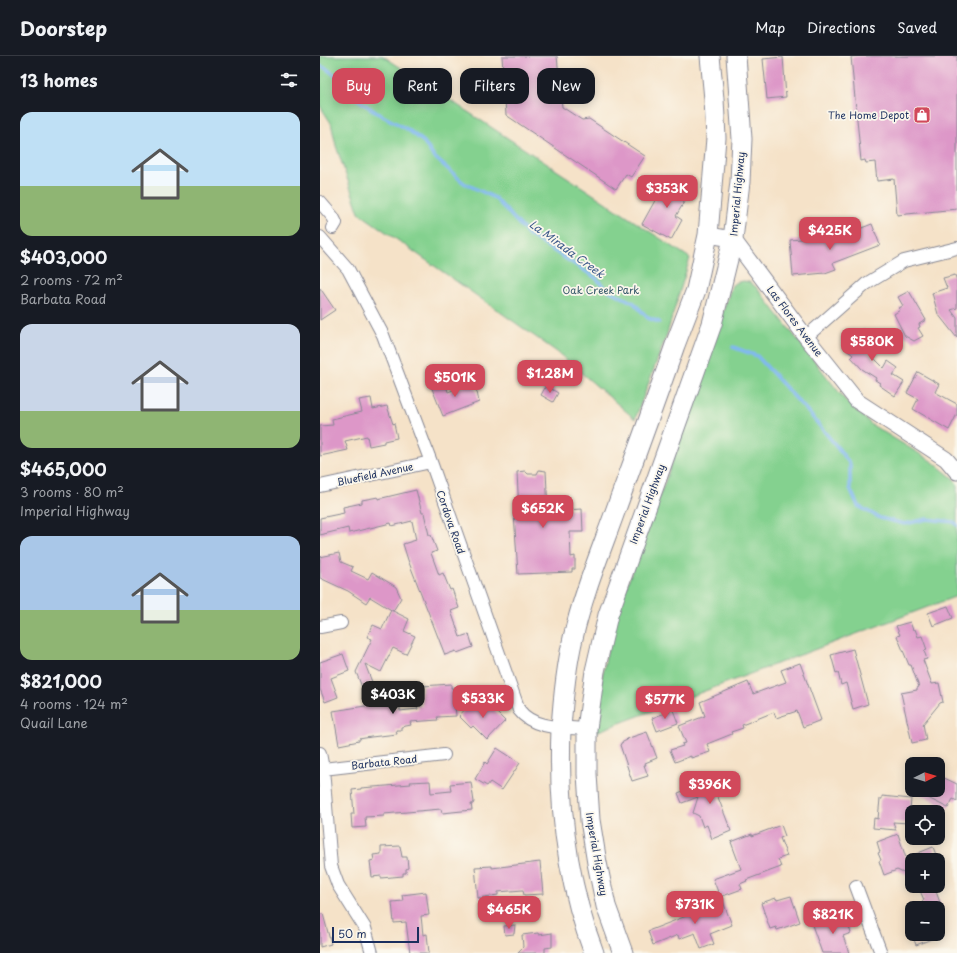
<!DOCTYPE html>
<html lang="en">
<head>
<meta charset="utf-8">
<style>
	:root { --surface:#171b24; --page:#20242c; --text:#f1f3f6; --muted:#9ea1a6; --line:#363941; --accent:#d1495b }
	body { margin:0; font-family:"Playpen Sans",sans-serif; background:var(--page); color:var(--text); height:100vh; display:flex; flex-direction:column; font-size:15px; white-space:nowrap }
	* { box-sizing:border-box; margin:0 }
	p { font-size:13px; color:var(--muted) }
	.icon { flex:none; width:22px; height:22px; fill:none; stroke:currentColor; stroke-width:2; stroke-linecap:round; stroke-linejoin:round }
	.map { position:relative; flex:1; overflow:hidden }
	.side { display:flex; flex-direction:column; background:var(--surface); width:320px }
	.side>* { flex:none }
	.banner { position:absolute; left:12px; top:12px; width:380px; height:36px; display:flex; gap:8px }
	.needle { width:26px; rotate:85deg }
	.tools { position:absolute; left:585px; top:701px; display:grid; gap:8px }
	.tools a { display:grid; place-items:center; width:40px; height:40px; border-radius:8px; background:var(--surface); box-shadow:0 2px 10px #0003; font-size:20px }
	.scale { position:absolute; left:12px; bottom:10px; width:87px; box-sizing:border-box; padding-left:4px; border:2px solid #1b2f5e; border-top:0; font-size:11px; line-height:14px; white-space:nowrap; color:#1b2f5e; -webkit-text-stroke:3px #fbf7ec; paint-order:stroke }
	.price { position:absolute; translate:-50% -34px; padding:0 9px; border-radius:8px; background:var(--accent); color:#fff; font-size:13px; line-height:26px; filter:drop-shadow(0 1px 2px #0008) }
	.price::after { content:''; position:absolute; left:50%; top:24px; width:12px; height:9px; margin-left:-6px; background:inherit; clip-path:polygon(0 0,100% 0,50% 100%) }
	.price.on { background:#222; color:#fff }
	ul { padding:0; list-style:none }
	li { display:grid; align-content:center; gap:8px; height:212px; padding:0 20px }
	li span { display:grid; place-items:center; height:124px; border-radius:12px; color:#555 }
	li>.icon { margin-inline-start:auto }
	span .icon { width:72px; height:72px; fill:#fffc; stroke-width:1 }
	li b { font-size:17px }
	h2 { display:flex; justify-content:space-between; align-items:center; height:48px; padding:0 20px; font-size:17px }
	.tag { padding:0 14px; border-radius:12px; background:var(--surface); box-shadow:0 2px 10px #0003; font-size:14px; line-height:36px }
	.tag.on { background:var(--accent); color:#fff }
	header { display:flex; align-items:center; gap:24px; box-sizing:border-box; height:56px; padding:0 20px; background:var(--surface); border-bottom:1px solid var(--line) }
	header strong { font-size:19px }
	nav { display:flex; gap:22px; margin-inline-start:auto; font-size:14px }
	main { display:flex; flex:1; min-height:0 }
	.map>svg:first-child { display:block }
	.green { fill:#84d18f; stroke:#508076 }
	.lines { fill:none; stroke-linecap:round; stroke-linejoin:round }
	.stream { stroke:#81b8f1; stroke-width:3.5 }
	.building { fill:#dd97c8 }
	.minor-casing { stroke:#888893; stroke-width:14 }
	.tertiary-casing { stroke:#888893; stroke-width:17 }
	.primary-casing { stroke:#888893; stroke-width:21 }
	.minor { stroke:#fff; stroke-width:12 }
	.tertiary { stroke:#fff; stroke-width:15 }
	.primary { stroke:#fff; stroke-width:19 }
	.labels { text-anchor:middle; stroke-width:3.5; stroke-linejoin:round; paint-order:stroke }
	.poi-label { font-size:10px; fill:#1b2f5e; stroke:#fbf7ec; text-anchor:end }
	.street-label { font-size:10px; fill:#1b2f5e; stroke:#fbf7ec }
	.park-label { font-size:10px; fill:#35586a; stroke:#fbf7ec }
	.water-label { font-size:11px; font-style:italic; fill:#3a588a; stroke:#fbf7ec }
</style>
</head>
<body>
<header>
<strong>Doorstep</strong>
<nav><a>Map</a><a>Directions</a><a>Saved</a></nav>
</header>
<main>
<section class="side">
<h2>13 homes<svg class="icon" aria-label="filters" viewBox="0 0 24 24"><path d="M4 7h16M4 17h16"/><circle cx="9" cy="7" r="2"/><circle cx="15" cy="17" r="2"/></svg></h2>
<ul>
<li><span style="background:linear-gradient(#bfe0f5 60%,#8fb573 0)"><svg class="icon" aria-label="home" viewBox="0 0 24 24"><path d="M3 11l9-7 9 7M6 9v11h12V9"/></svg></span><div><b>$403,000</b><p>2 rooms · 72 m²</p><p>Barbata Road</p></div></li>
<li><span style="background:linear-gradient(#c9d6e8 70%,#8fb573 0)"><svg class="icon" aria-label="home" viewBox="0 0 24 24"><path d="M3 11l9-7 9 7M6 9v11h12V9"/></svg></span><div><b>$465,000</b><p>3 rooms · 80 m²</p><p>Imperial Highway</p></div></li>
<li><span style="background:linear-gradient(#a9c7e8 60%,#8fb573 0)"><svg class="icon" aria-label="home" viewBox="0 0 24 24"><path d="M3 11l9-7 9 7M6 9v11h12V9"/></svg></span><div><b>$821,000</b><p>4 rooms · 124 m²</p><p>Quail Lane</p></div></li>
</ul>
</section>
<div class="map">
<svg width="637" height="897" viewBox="0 0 637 897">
	<rect width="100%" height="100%" fill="#fbf7ec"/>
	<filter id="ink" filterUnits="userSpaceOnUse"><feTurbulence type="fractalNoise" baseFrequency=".025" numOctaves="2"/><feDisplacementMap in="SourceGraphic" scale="8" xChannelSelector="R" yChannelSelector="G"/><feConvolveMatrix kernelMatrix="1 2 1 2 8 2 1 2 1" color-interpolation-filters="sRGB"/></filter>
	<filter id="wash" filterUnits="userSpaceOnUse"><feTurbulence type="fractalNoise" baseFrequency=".012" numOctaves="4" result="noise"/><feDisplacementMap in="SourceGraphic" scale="16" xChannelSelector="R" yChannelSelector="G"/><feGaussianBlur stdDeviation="0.9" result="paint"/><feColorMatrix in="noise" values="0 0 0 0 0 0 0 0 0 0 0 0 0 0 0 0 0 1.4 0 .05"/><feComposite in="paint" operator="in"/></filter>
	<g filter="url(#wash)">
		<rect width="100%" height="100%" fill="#f5e2c8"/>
		<!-- green -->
		<path class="green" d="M0 0H63L370 202 346 281 315 363 237 296 39 157 16 90 11 67 0 50Z
			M424 225 429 226 436 231 526 345 552 369 613 406 634 423 637 428V540L276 676 280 631 293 567 353 404 412 229 418 226Z"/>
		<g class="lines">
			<!-- stream -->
			<path class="stream" d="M0 10 7 13 25 27 37 43 57 57 87 73 104 86 113 100 144 127 175 142 209 179 276 222 286 233 314 247 328 262 339 266
				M413 291 437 300 489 357 518 392 530 408V432L538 450 560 462 585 468 607 463 634 466 637 469"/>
		</g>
		<g id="blocks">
			<!-- building -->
			<path class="building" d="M182 0H237L242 51 262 64 269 63 325 100 311 121 306 118 296 133 186 59Z
				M539 0H637V153L577 159 574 123 557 125 555 106 546 107 545 104 541 105 531 1Z
				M463 1 466 41 447 43 443 3Z
				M348 121 371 134 356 160 362 164 351 184 322 168Z
				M552 168 560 189 513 207 516 213 505 217 473 220 470 184 503 181 505 186Z
				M635 219 637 225V252L631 254 637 262V282L618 258 612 237 627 232 623 222Z
				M0 232 15 254 0 264Z
				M589 235 606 264 599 268 600 271 598 272 603 280 594 285 585 280 574 258 580 254 579 252 583 250 578 241Z
				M543 273 552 282 543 291 564 312 568 305 578 312 573 319 584 326 575 340 559 329 560 327 555 324 556 322 542 313 531 301 533 299 528 295 530 293 522 284 533 274 538 279Z
				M598 316 619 328 615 336 637 348V358L629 374 593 353 598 343 587 337Z
				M125 325 128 336 152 327 157 336 159 346 123 360 111 330Z
				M226 330 238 337 233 346 221 339Z
				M51 342 53 353 67 350 73 368 74 367 77 382 64 385V387L49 390 47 380 25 385 28 394 0 400V370L13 369 12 363 42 356 39 344Z
				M219 414 226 415 228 455 262 453 263 476H250L251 501 255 500V513H252V516L198 518 194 457 199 456 197 416 205 415 208 418H217Z
				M96 434 102 457H104L109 479H111L117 495 111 497 119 519 123 517 130 534 132 533 139 552 131 555 140 581 149 578 153 591 137 597 136 595 125 599 88 504 83 488 96 484 92 465 72 470 71 467 29 477 28 472 0 479V462L24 457 23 451 42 447V444L58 441V443Z
				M19 497 21 506 33 511 31 515 48 523 52 516 76 531 81 542 73 555 50 541 46 547 28 535 0 522V501Z
				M628 550 633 562 613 570 608 557Z
				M71 554 89 563 84 575 95 580 86 598 73 592 61 616 45 608 52 626 42 631 36 616 52 583 47 581 53 569 62 573Z
				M590 566 593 574 595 573 598 581 602 580 607 594 604 595 607 603 603 604 612 628 619 627 623 646 620 647 603 668 606 684 592 687 581 637 597 634V632L599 631 591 609H589L577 580 580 579 576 570Z
				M533 593 548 648 533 653 526 627 521 629 518 616 516 617 511 599Z
				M23 598 29 615 11 622 18 641 5 646 0 633V606Z
				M480 607 501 664 483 671 477 655 456 662 454 656 422 669 423 672 411 676 412 678 387 688 390 696 371 702V700L355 706 350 694 363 690 362 688 366 687 359 670 385 660 380 646 428 626 433 638 466 626 461 614Z
				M131 628V632H133L136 660 117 661 118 664 90 666 91 669 81 671V674H76L77 678 51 681 39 683V685L19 689 13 655 71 646 72 652 80 651V655L98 653 97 650H102L101 635H102V630Z
				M163 643 185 665 167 684 153 670 151 672 139 660 148 650 152 654Z
				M353 654 358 667 337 675 332 662Z
				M327 676 337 702 325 707 326 709H324L328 720 312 725 300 689 301 688V687L307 684 306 683Z
				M177 692 200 707 182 734 170 726 167 730 155 723 165 706 167 708Z
				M407 718 412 730 396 736 411 775 392 783 387 769 383 771 379 760 373 757 378 741 362 747 358 737Z
				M618 719 637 728V745L633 743 628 752 592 734H618Z
				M110 725 111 737 131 735 130 728 151 726 154 746 153 748H151L152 754 122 757 121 753 64 758V760L45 761 46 771 32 772 31 758H34L32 734 41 733V732L91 728 90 726Z
				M562 740 591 743 589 767 573 766 576 774 553 772 554 762 558 763 560 743H562Z
				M461 769 465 780 460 782 467 800 458 803 461 811 426 824 427 825 420 828 422 833 400 841 393 823 421 813 411 786 432 778V780Z
				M578 778 586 802 613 791 618 804H587L592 821 577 814 564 819 559 805 561 804 558 797 560 796 557 786Z
				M80 790 82 801H87L88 812 86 813V817H83V820L61 822V820L52 821 50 805 54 804 53 799 61 798V791Z
				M220 806 223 838 204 839 203 834 178 836V839L158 842 155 811 172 810V812Z
				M598 830H614L622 852H604L602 845 604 844Z
				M106 836 109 859 101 860 103 879 107 878 109 897H90L86 866 74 867 72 846 83 845 82 839Z
				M471 840 480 866 457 874 456 871 450 873 441 847 456 842 457 844Z
				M402 843 412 869 390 878 394 888 381 893 375 877 359 883 358 879 333 889 328 875 369 859 367 856Z
				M0 858H3L11 888 0 891Z
				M525 859 531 877 523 880 529 897H502L492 869Z
				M195 869 194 878 185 879 184 870Z
				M218 877 219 879 232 877V891L225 892V897H197L203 891 202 879Z
				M592 878H622V879L596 889Z"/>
		</g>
	</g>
	<g filter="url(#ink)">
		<use href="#blocks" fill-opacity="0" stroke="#888893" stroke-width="1"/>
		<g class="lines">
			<!-- minor casing -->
			<g class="minor-casing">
				<path id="minor" d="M0 146 13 161 16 167 13 172
					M0 181 28 213 63 279 111 406 199 654C214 674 244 671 267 673
					M486 281 546 228 584 205 637 192
					M0 430 111 406
					M0 571 21 567
					M0 697 3 713 11 810 18 829 45 872 52 897
					M3 713 124 699
					M536 830 561 897"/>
			</g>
			<!-- tertiary casing -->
			<g class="tertiary-casing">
				<path id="tertiary" d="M388 179 413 183 486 281 537 345 626 403 637 416"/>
			</g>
			<!-- primary casing -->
			<g class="primary-casing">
				<path id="primary" d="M274 897C247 826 238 749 241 673 243 642 246 612 253 582 263 538 281 495 296 453 316 398 336 344 355 289L376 234 388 179 396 82 394 43 390 0
					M303 897 286 850 277 807 270 764 267 718V673L275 615 288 559 392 268 413 183 420 126 422 83 416 0"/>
			</g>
			<!-- minor -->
			<use href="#minor" class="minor"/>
			<!-- tertiary -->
			<use href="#tertiary" class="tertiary"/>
			<!-- primary -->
			<use href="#primary" class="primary"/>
		</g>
	</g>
	<!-- icons -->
	<defs>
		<g id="shop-square" transform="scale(0.9)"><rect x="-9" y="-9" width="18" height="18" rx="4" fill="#d1495b" stroke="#fbf7ec"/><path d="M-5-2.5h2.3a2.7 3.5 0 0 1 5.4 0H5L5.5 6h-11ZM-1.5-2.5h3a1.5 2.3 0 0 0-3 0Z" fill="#fff"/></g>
	</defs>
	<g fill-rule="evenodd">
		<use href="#shop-square" x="602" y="59"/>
	</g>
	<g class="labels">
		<!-- poi labels -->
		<g class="poi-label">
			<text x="589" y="63">The Home Depot</text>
		</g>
		<!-- street labels -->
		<g class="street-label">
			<text transform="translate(417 138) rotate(-85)" y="4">Imperial Highway</text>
			<text transform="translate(475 265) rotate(53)" y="4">Las Flores Avenue</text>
			<text transform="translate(55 418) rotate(-12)" y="4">Bluefield Avenue</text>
			<text transform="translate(327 448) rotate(-70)" y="4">Imperial Highway</text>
			<text transform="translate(131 466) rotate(71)" y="4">Cordova Road</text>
			<text transform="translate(64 706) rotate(-6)" y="4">Barbata Road</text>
			<text transform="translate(277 798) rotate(80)" y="4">Imperial Highway</text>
		</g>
		<!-- park labels -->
		<g class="park-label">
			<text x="281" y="238">Oak Creek Park</text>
		</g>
		<!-- water labels -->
		<g class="water-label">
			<text transform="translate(247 193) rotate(36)" y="4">La Mirada Creek</text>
		</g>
	</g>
</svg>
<div class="tools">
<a><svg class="needle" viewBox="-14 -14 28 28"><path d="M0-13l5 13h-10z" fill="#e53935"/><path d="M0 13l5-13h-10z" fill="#9ea1a6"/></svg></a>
<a><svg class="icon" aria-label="locate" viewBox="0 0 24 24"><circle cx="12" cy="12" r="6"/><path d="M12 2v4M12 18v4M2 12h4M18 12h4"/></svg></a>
<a>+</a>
<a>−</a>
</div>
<div class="scale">50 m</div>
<b class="price" style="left:347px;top:153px">$353K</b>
<b class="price" style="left:510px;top:195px">$425K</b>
<b class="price" style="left:552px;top:306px">$580K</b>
<b class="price" style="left:230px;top:338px">$1.28M</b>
<b class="price" style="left:135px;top:342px">$501K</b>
<b class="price" style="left:223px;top:473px">$652K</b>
<b class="price on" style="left:73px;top:659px">$403K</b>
<b class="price" style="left:163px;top:663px">$533K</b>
<b class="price" style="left:345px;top:664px">$577K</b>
<b class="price" style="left:390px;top:749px">$396K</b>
<b class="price" style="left:375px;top:869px">$731K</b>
<b class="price" style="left:189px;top:874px">$465K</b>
<b class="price" style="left:513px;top:879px">$821K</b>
<div class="banner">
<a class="tag on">Buy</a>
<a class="tag">Rent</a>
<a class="tag">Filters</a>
<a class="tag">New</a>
</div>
</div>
</main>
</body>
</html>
